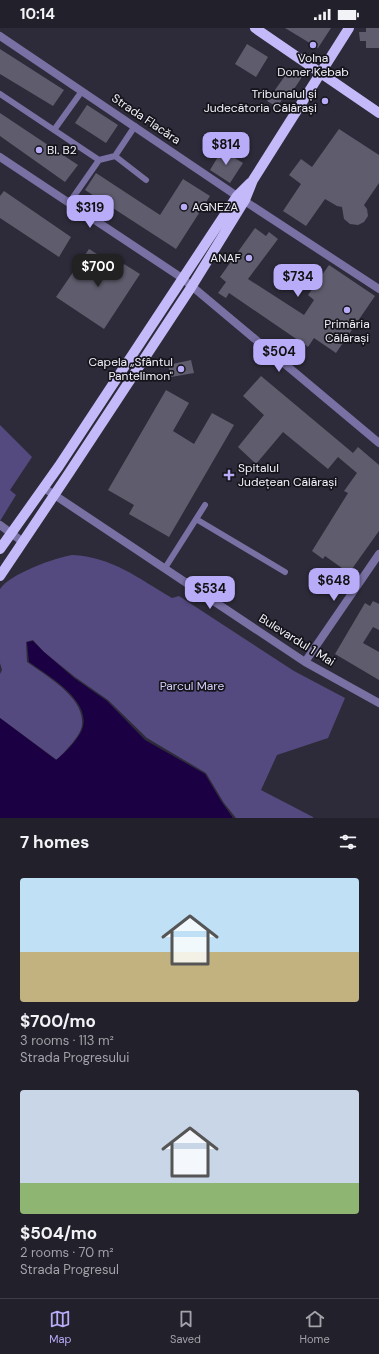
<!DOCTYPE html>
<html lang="en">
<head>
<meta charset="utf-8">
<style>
	:root { --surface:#22202b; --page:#2a2833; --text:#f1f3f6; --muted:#a2a3a9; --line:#3f3e47; --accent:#b8abf7 }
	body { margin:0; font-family:"DM Sans",sans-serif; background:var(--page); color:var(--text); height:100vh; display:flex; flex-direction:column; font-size:15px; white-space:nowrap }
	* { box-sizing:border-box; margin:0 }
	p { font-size:13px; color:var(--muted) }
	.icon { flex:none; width:22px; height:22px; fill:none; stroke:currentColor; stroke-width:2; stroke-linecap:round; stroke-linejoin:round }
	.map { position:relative; height:790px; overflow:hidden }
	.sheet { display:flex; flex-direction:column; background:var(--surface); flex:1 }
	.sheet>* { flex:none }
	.price { position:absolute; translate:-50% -34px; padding:0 9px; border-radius:8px; background:var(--accent); color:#111; font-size:13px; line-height:26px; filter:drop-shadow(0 1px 2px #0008) }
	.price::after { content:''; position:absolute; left:50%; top:24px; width:12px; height:9px; margin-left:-6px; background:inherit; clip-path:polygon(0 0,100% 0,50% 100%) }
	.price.current { background:#222; color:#fff }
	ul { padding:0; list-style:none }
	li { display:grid; align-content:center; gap:8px; height:212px; padding:0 20px }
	li span { display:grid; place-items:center; height:124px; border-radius:4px; color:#555 }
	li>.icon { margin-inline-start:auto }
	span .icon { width:72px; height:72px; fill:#fffc; stroke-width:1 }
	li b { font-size:17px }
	h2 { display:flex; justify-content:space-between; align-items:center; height:48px; padding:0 20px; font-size:17px }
	.status { display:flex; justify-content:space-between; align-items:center; height:28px; padding:0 20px; background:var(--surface); direction:ltr }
	.status svg { height:11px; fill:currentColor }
	.tab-bar { display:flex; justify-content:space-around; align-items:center; height:56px; border-top:1px solid var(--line); background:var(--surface); font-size:11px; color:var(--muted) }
	.tab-bar a { display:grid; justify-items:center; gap:2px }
	.tab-bar .current { color:var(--accent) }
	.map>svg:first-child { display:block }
	.green { fill:#544a7f }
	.water { fill:#1b0043 }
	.building { fill:#5f5c6d }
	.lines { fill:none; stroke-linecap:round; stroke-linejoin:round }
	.lane { stroke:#7970a3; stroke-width:6 }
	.street { stroke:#7970a3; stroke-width:8 }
	.primary { stroke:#c5baf9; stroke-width:10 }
	.poi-dot { fill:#b8abf7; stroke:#15141b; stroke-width:1.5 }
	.labels { text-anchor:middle; stroke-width:3.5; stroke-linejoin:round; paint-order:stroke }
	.poi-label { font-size:12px; fill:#f2f1fa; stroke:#15141b; text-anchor:end }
	.street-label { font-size:12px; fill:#f2f1fa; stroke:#15141b }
	.park-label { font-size:12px; fill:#d2ccf6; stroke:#15141b }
</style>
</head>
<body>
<div class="status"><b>10:14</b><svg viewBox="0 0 49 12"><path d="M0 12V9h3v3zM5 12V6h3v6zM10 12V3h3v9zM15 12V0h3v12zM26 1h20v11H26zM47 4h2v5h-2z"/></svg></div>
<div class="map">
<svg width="379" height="790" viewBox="0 0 379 790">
	<rect width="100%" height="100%" fill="#2d2b39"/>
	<!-- green -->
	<path class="green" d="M0 397 32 429 10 462 16 467 0 493Z
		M72 527C112 529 138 550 172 570L179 568 294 643 345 670 328 710 277 727 261 762 313 789V790H236L224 775 206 745 147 710 108 672 75 649 44 624 33 612 26 614 27 634C46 648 85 669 82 697 81 708 64 724 57 732L0 690V646L2 642 0 635V561C10 546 54 530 72 527Z"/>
	<!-- water -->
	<path class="water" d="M33 613 44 624 74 650 107 673 145 712 205 746 221 773 233 790H0V690L56 732C65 725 80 710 83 699 90 671 47 647 29 634L27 614Z"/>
	<!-- building -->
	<path class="building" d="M285 0H331L318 20Z
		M366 0H379V20H366V13H360L359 4H366Z
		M247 16 268 29 256 49 235 36Z
		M0 21 64 62 53 78 0 46Z
		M290 41 302 49 290 67 287 64 277 79 267 73Z
		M87 77 118 97 106 115 75 95Z
		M0 85 78 137 65 154 0 108Z
		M339 101 379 127V155L364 177 367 181 368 188 364 194 358 197 350 196 344 191 342 179 337 178 325 171 306 198 283 183 301 156 289 147 301 131 312 139Z
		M222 122 243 135 230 155 210 142Z
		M96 145 160 187 183 151 210 168 176 221 85 162Z
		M4 163 71 209 59 229 0 190V168Z
		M255 200 266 208 269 204 278 211 248 251 304 287 314 272 308 267 329 237 375 268 336 325 314 310 308 319 229 265 226 270 218 265 226 254 220 249Z
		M89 221 121 241 124 236 140 246 104 301 56 269Z
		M191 332 194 345 171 349 168 337Z
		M261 348 353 425 358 419 379 437V503L349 545 325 528 323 531 312 523 348 465 344 463 357 445 338 429 328 441 283 404 256 436 238 419 264 387 243 368Z
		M166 362 189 375 173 403 194 416 212 385 234 397 169 509 129 486 134 477 108 462Z
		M373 573 379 576V602L373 599 363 615 379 624V652L335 626 365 575 370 578Z"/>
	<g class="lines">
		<!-- lane -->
		<path class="lane" d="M0 66 99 132
			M54 102 82 63
			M115 128 146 152
			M69 175 99 132 115 128 135 98
			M196 491 285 544
			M165 540 205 477"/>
		<!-- street -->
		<path class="street" d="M0 8 237 168 379 261
			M0 129 182 250 379 415
			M44 460 305 634 379 675
			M0 497 23 514
			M305 634 379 526"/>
		<!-- primary -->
		<path class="primary" d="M255 0 379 85
			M0 521 59 438 237 168 250 155
			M0 548 69 445 192 258 245 172 253 152 349 0"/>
	</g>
	<!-- markers -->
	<g class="poi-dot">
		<circle cx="313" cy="17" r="4"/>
		<circle cx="325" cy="73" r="4"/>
		<circle cx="39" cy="122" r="4"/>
		<circle cx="184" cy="179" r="4"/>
		<circle cx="249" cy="230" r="4"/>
		<circle cx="347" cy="282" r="4"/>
		<circle cx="181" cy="341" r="4"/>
		<path d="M227 441h4v4h4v4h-4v4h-4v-4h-4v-4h4z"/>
	</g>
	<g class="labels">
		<!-- poi labels -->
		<g class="poi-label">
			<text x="313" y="34" text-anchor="middle">Volna<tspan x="313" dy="14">Doner Kebab</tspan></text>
			<text x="317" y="70">Tribunalul și<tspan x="317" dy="14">Judecătoria Călărași</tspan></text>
			<text x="47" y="126" text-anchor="start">Bl. B2</text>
			<text x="192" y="183" text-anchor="start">AGNEZA</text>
			<text x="241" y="234">ANAF</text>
			<text x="347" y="300" text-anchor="middle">Primăria<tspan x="347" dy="14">Călărași</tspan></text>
			<text x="173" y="338">Capela „Sfântul<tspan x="173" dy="14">Pantelimon"</tspan></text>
			<text x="238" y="444" text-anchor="start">Spitalul<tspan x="238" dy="14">Județean Călărași</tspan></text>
		</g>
		<!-- street labels -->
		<g class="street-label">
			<text transform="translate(146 91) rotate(34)" y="4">Strada Flacăra</text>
			<text transform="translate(297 612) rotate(32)" y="4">Bulevardul 1 Mai</text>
		</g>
		<!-- park labels -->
		<g class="park-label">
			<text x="192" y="662">Parcul Mare</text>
		</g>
	</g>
</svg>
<b class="price" style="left:226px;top:138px">$814</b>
<b class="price" style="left:90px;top:201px">$319</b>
<b class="price current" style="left:98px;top:260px">$700</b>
<b class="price" style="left:298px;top:270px">$734</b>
<b class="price" style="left:279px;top:345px">$504</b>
<b class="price" style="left:334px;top:574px">$648</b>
<b class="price" style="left:210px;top:582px">$534</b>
</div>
<section class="sheet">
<h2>7 homes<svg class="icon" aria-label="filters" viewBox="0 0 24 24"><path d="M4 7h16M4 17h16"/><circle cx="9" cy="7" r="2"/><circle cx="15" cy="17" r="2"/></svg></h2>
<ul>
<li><span style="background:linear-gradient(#bfe0f5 60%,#c2b280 0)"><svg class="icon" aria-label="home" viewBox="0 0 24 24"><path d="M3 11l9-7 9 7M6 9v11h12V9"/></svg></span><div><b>$700/mo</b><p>3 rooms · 113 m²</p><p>Strada Progresului</p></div></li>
<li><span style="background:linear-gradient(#c9d6e8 75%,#8fb573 0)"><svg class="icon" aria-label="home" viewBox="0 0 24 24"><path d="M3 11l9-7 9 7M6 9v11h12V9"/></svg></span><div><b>$504/mo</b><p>2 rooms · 70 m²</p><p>Strada Progresul</p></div></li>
</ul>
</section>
<nav class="tab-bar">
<a class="current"><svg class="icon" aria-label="map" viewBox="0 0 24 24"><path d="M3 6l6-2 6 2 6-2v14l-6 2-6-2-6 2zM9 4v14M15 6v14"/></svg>Map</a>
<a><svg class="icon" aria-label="saved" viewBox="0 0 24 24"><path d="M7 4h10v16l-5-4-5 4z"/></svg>Saved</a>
<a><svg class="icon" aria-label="home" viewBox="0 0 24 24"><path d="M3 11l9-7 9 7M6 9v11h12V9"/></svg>Home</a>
</nav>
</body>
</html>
